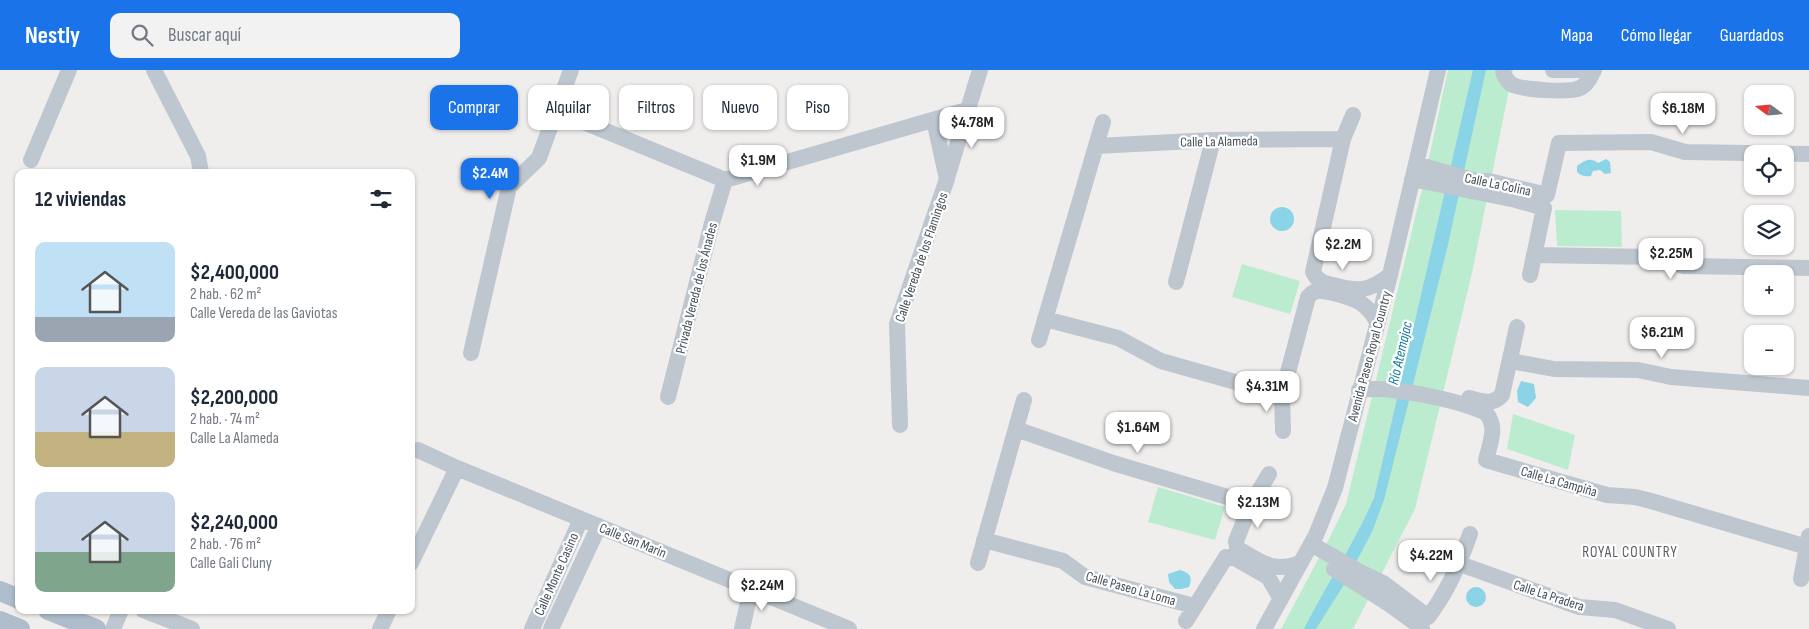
<!DOCTYPE html>
<html lang="es">
<head>
<meta charset="utf-8">
<style>
	:root { --surface:#fff; --page:#f2f2f3; --text:#1f2937; --muted:#747a83; --accent:#1a73e8 }
	body { margin:0; font-family:"Sofia Sans Condensed",sans-serif; background:var(--page); color:var(--text); height:100vh; display:flex; flex-direction:column; font-size:19px; white-space:nowrap }
	* { box-sizing:border-box; margin:0 }
	p { font-size:16px; color:var(--muted) }
	.icon { flex:none; width:28px; height:28px; fill:none; stroke:currentColor; stroke-width:2; stroke-linecap:round; stroke-linejoin:round }
	.map { position:relative; flex:1; overflow:hidden }
	.details { position:absolute; left:15px; top:99px; width:400px; height:445px; display:flex; flex-direction:column; background:var(--surface); border-radius:10px; box-shadow:0 1px 4px #0004 }
	.details>* { flex:none }
	.guide { position:absolute; left:430px; top:15px; width:475px; height:45px; display:flex; gap:10px }
	.needle { width:32px; rotate:286deg }
	.buttons { position:absolute; left:1744px; top:15px; display:grid; gap:10px }
	.buttons a { display:grid; place-items:center; width:50px; height:50px; border-radius:10px; background:var(--surface); box-shadow:0 1px 4px #0004; font-size:25px }
	.price { position:absolute; translate:-50% -42px; padding:0 11px; border-radius:10px; background:#fff; color:#222; font-size:16px; line-height:32px; filter:drop-shadow(0 1px 2px #0008) }
	.price::after { content:''; position:absolute; left:50%; top:30px; width:15px; height:11px; margin-left:-8px; background:inherit; clip-path:polygon(0 0,100% 0,50% 100%) }
	.price.active { background:var(--accent); color:#fff }
	ul { padding:0; list-style:none }
	li { display:flex; align-items:center; gap:15px; height:125px; padding:0 20px }
	li span { display:grid; place-items:center; flex:none; width:140px; height:100px; border-radius:10px; color:#555 }
	li>.icon { margin-inline-start:auto }
	span .icon { width:60px; height:60px; fill:#fffc; stroke-width:1 }
	li b { font-size:21px }
	h2 { display:flex; justify-content:space-between; align-items:center; height:60px; padding:0 20px; font-size:21px }
	.pill { padding:0 18px; border-radius:10px; background:var(--surface); box-shadow:0 1px 4px #0004; font-size:18px; line-height:45px }
	.pill.active { background:var(--accent); color:#fff }
	header { display:flex; align-items:center; gap:30px; box-sizing:border-box; height:70px; padding:0 25px; background:var(--accent); color:#fff }
	header strong { font-size:24px }
	nav { display:flex; gap:28px; margin-inline-start:auto; font-size:18px }
	.search { width:350px; height:45px; background:var(--page); display:flex; align-items:center; gap:12px; box-sizing:border-box; padding:0 18px; border-radius:10px; color:var(--muted); font-size:19px }
	.map>svg:first-child { display:block }
	.green { fill:#bcecd0 }
	.water { fill:#8bd3e7 }
	.lines { fill:none; stroke-linecap:round; stroke-linejoin:round }
	.minor { stroke:#bec7cf; stroke-width:16 }
	.major { stroke:#aebccb; stroke-width:20 }
	.labels { text-anchor:middle; stroke-width:4.5; stroke-linejoin:round; paint-order:stroke }
	.street-label { font-size:14px; fill:#465059; stroke:#fff }
	.water-label { font-size:15px; font-style:italic; fill:#127b99; stroke:#fff }
	.neighbourhood-label { font-size:15px; letter-spacing:1px; fill:#5a5d62; stroke:#fff }
</style>
</head>
<body>
<header>
<strong>Nestly</strong>
<div class="search"><svg class="icon" aria-label="search" viewBox="0 0 24 24"><circle cx="10" cy="10" r="6"/><path d="M15 15l6 6"/></svg>Buscar aquí</div>
<nav><a>Mapa</a><a>Cómo llegar</a><a>Guardados</a></nav>
</header>
<div class="map">
<svg width="1809" height="559" viewBox="0 0 1809 559">
	<rect width="100%" height="100%" fill="#f0eded"/>
	<!-- green -->
	<path class="green" d="M1448 0H1513L1472 203 1415 439 1353 559H1281L1329 469 1346 434 1423 115Z
		M1555 140 1621 141 1622 177 1557 176Z
		M1242 194 1300 211 1290 244 1232 227Z
		M1513 344 1575 365 1568 400 1507 379Z
		M1158 417 1225 437 1215 470 1148 452Z"/>
	<!-- water -->
	<path class="water" d="M1473 0H1486L1447 179 1384 430 1372 462 1345 513 1316 559H1304C1326 515 1354 474 1374 428Z
		M1606 89 1610 92 1611 103 1605 104 1600 100 1593 101 1591 106C1585 107 1581 106 1577 102V96C1585 90 1590 87 1598 93Z
		M1270 149a12 12 0 1 1 24 0a12 12 0 1 1-24 0Z
		M1521 311 1534 314 1536 328 1528 337 1518 332 1517 321Z
		M1180 500C1190 503 1193 507 1189 517L1181 519H1175L1169 512 1168 504Z
		M1466 527a10 10 0 1 1 20 0a10 10 0 1 1-20 0Z"/>
	<g class="lines">
		<!-- minor -->
		<path class="minor" d="M154 0 198 86 201 102
			M1553 0H1578
			M1503 1C1504 6 1506 10 1511 14 1521 20 1569 23 1580 18 1587 15 1591 6 1594 0
			M557 41 725 110 967 40
			M1353 45 1343 69 1313 202C1317 211 1324 213 1333 215 1358 222 1368 222 1390 205
			M1096 76 1213 70 1343 69
			M31 90 69 0
			M1416 94 1476 111H1489L1547 125 1559 73 1651 72 1685 82 1809 84
			M947 108 980 0
			M1412 109 1516 130 1544 138 1530 205
			M1534 185 1652 187 1684 196 1809 198
			M1176 212 1213 70
			M1045 249 1118 268 1161 291 1282 325
			M1039 270 1103 52
			M471 283 509 117 539 88 571 0
			M1511 291 1554 299 1638 300 1671 307 1809 318
			M1359 320C1389 315 1458 330 1486 343 1498 357 1490 373 1486 390L1607 425 1635 427 1651 431 1807 477
			M668 327 712 153 725 110
			M1469 328C1482 331 1492 336 1502 325L1517 257
			M900 355 897 254 947 109 934 50
			M1016 359 1113 393 1251 434
			M1283 361 1282 325 1308 227C1311 224 1313 221 1318 221 1328 220 1353 228 1361 233 1368 238 1373 244 1377 252
			M418 380 457 398 849 559
			M1269 404 1251 434 1236 471 1237 477 1240 480C1263 493 1273 503 1300 493
			M984 470 1063 491 1085 507 1194 536
			M1311 474 1362 503 1383 513 1428 547C1447 523 1460 493 1470 464
			M411 493 457 398
			M978 493 1024 330
			M1460 494 1579 537 1615 540 1668 559
			M1334 499 1389 534 1422 558 1421 559
			M1801 509 1809 466
			M143 540 192 559
			M1186 551 1226 487 1235 488 1268 507 1281 529
			M113 559 121 540
			M380 559 389 540
			M532 559 581 449
			M551 559 599 456
			M742 559 751 519
			M1264 559 1316 465 1335 418 1390 205 1438 0"/>
		<!-- major -->
		<path class="major" d="M0 521 19 529
			M48 540 96 559
			M0 551 20 559"/>
	</g>
	<g class="labels">
		<!-- street labels -->
		<g class="street-label">
			<text transform="translate(1219 71) rotate(-1)" y="5">Calle La Alameda</text>
			<text transform="translate(1498 114) rotate(12)" y="5">Calle La Colina</text>
			<text transform="translate(921 187) rotate(-71)" y="5">Calle Vereda de los Flamingos</text>
			<text transform="translate(696 218) rotate(-76)" y="5">Privada Vereda de los Ánades</text>
			<text transform="translate(1369 286) rotate(-75)" y="5">Avenida Paseo Royal Country</text>
			<text transform="translate(1559 411) rotate(16)" y="5">Calle La Campiña</text>
			<text transform="translate(633 470) rotate(22)" y="5">Calle San Marin</text>
			<text transform="translate(556 504) rotate(-66)" y="5">Calle Monte Casino</text>
			<text transform="translate(1131 518) rotate(16)" y="5">Calle Paseo La Loma</text>
			<text transform="translate(1549 525) rotate(18)" y="5">Calle La Pradera</text>
		</g>
		<!-- water labels -->
		<g class="water-label">
			<text transform="translate(1400 283) rotate(-77)" y="5">Río Atemajac</text>
		</g>
		<!-- neighbourhood labels -->
		<g class="neighbourhood-label">
			<text x="1630" y="487">ROYAL COUNTRY</text>
		</g>
	</g>
</svg>
<div class="buttons">
<a><svg class="needle" viewBox="-14 -14 28 28"><path d="M0-13l5 13h-10z" fill="#e53935"/><path d="M0 13l5-13h-10z" fill="#747a83"/></svg></a>
<a><svg class="icon" aria-label="locate" viewBox="0 0 24 24"><circle cx="12" cy="12" r="6"/><path d="M12 2v4M12 18v4M2 12h4M18 12h4"/></svg></a>
<a><svg class="icon" aria-label="layers" viewBox="0 0 24 24"><path d="M12 4l9 5-9 5-9-5zM3 14l9 5 9-5"/></svg></a>
<a>+</a>
<a>−</a>
</div>
<b class="price" style="left:1683px;top:65px">$6.18M</b>
<b class="price" style="left:972px;top:79px">$4.78M</b>
<b class="price" style="left:758px;top:117px">$1.9M</b>
<b class="price active" style="left:490px;top:130px">$2.4M</b>
<b class="price" style="left:1343px;top:201px">$2.2M</b>
<b class="price" style="left:1671px;top:210px">$2.25M</b>
<b class="price" style="left:1662px;top:289px">$6.21M</b>
<b class="price" style="left:1267px;top:343px">$4.31M</b>
<b class="price" style="left:1138px;top:384px">$1.64M</b>
<b class="price" style="left:1258px;top:459px">$2.13M</b>
<b class="price" style="left:1431px;top:512px">$4.22M</b>
<b class="price" style="left:762px;top:542px">$2.24M</b>
<div class="guide">
<a class="pill active">Comprar</a>
<a class="pill">Alquilar</a>
<a class="pill">Filtros</a>
<a class="pill">Nuevo</a>
<a class="pill">Piso</a>
</div>
<section class="details">
<h2>12 viviendas<svg class="icon" aria-label="filters" viewBox="0 0 24 24"><path d="M4 7h16M4 17h16"/><circle cx="9" cy="7" r="2"/><circle cx="15" cy="17" r="2"/></svg></h2>
<ul>
<li><span style="background:linear-gradient(#bfe0f5 75%,#9aa5b1 0)"><svg class="icon" aria-label="home" viewBox="0 0 24 24"><path d="M3 11l9-7 9 7M6 9v11h12V9"/></svg></span><div><b>$2,400,000</b><p>2 hab. · 62 m²</p><p>Calle Vereda de las Gaviotas</p></div></li>
<li><span style="background:linear-gradient(#c9d6e8 65%,#c2b280 0)"><svg class="icon" aria-label="home" viewBox="0 0 24 24"><path d="M3 11l9-7 9 7M6 9v11h12V9"/></svg></span><div><b>$2,200,000</b><p>2 hab. · 74 m²</p><p>Calle La Alameda</p></div></li>
<li><span style="background:linear-gradient(#c9d6e8 60%,#7fa58c 0)"><svg class="icon" aria-label="home" viewBox="0 0 24 24"><path d="M3 11l9-7 9 7M6 9v11h12V9"/></svg></span><div><b>$2,240,000</b><p>2 hab. · 76 m²</p><p>Calle Gali Cluny</p></div></li>
</ul>
</section>
</div>
</body>
</html>
